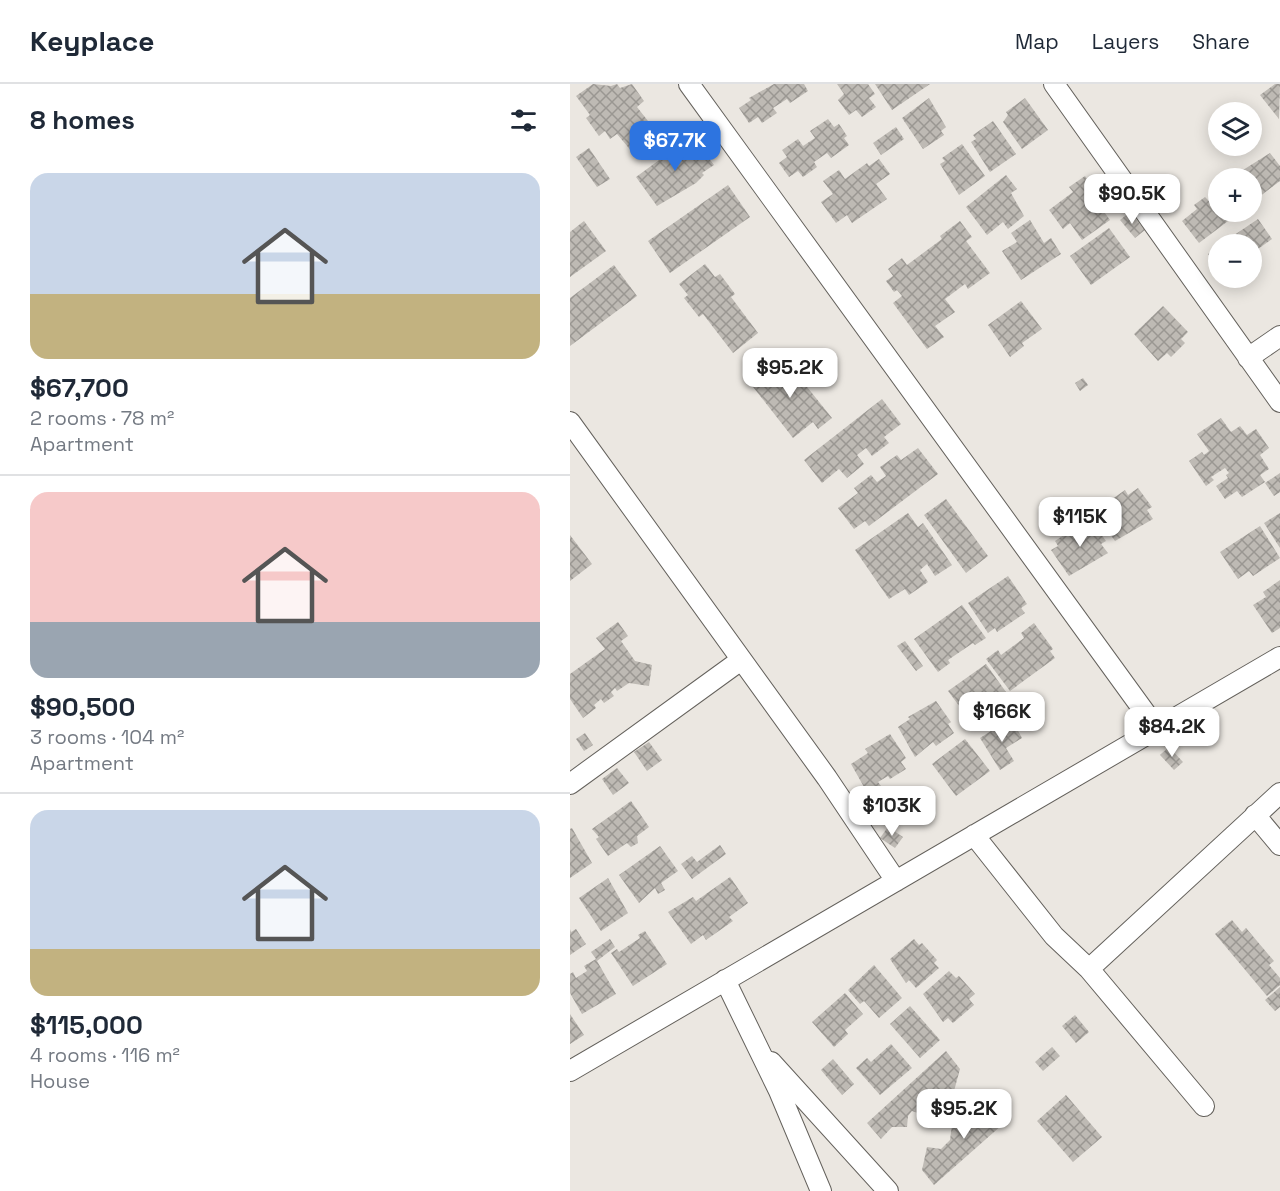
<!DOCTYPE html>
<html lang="en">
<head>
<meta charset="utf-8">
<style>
	:root { --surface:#fff; --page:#f6f6f7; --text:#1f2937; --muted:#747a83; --line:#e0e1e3; --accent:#2d74e0 }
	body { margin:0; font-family:"Space Grotesk",sans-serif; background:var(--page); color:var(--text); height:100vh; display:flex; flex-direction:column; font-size:22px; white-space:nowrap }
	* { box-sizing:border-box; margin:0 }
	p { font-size:20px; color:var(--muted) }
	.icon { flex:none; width:33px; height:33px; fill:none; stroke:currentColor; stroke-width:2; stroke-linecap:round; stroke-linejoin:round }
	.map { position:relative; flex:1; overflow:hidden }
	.panel { display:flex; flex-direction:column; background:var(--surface); width:570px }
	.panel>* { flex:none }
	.tools { position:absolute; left:638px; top:18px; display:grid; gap:12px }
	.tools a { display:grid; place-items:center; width:54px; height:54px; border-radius:50%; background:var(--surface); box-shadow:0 3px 15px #0003; font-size:30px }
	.price { position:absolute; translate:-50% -51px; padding:0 14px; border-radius:12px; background:#fff; color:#222; font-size:20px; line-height:39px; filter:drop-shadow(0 2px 3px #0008) }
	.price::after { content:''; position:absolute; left:50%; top:36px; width:18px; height:14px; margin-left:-9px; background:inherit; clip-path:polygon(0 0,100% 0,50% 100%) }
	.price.active { background:var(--accent); color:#fff }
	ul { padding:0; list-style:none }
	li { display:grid; align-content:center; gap:12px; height:318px; padding:0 30px }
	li+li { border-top:2px solid var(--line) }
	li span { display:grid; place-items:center; height:186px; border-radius:18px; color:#555 }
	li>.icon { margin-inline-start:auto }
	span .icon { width:108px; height:108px; fill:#fffc; stroke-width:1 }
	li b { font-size:26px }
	h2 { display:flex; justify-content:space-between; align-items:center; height:72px; padding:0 30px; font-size:26px }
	header { display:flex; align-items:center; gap:36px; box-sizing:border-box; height:84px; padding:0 30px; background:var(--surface); border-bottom:2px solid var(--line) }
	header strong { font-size:28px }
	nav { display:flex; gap:33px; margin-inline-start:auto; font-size:21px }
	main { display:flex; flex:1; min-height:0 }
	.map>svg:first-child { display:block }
	.building { fill:url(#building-cross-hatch) }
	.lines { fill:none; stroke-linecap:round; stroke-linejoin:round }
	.street-casing { stroke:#64615c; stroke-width:22 }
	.street { stroke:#fff; stroke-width:20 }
</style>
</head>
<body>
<header>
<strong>Keyplace</strong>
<nav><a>Map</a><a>Layers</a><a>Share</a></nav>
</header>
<main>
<section class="panel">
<h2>8 homes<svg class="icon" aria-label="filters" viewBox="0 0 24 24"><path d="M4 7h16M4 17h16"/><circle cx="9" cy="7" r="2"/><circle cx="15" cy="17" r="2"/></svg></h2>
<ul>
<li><span style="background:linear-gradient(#c9d6e8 65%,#c2b280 0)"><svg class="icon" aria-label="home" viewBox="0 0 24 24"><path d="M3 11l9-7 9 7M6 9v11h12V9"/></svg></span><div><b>$67,700</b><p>2 rooms · 78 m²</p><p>Apartment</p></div></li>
<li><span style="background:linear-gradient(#f6c9c9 70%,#9aa5b1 0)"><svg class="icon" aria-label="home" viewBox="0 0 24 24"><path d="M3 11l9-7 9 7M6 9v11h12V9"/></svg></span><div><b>$90,500</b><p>3 rooms · 104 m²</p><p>Apartment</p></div></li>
<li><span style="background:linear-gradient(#c9d6e8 75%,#c2b280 0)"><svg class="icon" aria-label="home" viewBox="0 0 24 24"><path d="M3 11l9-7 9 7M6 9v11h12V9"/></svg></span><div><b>$115,000</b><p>4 rooms · 116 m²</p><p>House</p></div></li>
</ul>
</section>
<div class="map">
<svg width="710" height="1107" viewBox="0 0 710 1107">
	<defs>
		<pattern id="building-cross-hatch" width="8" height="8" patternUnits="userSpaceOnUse" patternTransform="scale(1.5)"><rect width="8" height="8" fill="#bebab4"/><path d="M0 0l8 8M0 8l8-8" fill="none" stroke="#9a9792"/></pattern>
	</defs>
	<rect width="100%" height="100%" fill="#ebe7e1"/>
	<!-- building -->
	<path class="building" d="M23 0 41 2 47 0 50 4 62 0 74 17 67 23 78 37 74 40 84 53 63 69 47 50 40 55 35 47 29 52 16 34 20 31 6 12Z
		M204 0H234L238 7 220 19 217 15 203 24 207 29 192 39 188 33 179 39 169 24 181 16 179 14Z
		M267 0H298L305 10 299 14 306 23 292 33 286 26 279 31 268 16 274 10Z
		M305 0H360L322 26Z
		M705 0H710L709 35 690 11Z
		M359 14 376 43 371 47 374 51 353 65 332 34Z
		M455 14 478 46 452 65 433 38 438 31 436 28Z
		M258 35 264 43 269 40 277 52 274 54 279 61 261 74 257 69 244 78 247 83 233 93 228 87 219 93 209 79 217 73 212 66 228 55 233 62 245 54 240 47Z
		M423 37 446 70 420 88 401 58 406 55 403 51Z
		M326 43 334 55 311 71 303 59Z
		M122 52 144 81 132 89 134 91 126 99 87 122 66 93Z
		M392 60 415 92 389 111 370 80 375 77 372 74Z
		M19 64 40 95 27 103 6 73Z
		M700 69 710 82V97L681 119V94H670L676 90 673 86Z
		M309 75 320 90 306 100 317 115 282 139 277 131 266 139 251 118 263 110 253 97 269 86 275 95 297 79 299 82Z
		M436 91 447 105 441 109 454 132 438 145 433 138 417 151 396 123Z
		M515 92 522 103 518 106 540 136 512 156 500 139 493 145 479 126 503 108 499 103Z
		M158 101 180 133 100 189 78 157Z
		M648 112V128H670L629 159 612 137 627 125 624 121 635 113 640 118Z
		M560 128 575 146 565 154 550 136Z
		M688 135 702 155 681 170V160H651Z
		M460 136 474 159 481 154 491 170 451 196 432 167 447 158 441 149Z
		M14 137 36 167 0 193V148Z
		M390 137 402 153 396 157 420 189 398 205 395 200 375 215 385 228 365 242 374 253 357 265 323 219 332 212 327 206 324 208 316 197 323 192 318 185 332 174 337 181 372 155 370 152Z
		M539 144 560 173 521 201 500 172Z
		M648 163V184L638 170Z
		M135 180 145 193 150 190 165 210 161 213 188 249 163 269 133 230 129 233 114 214 118 211 109 200Z
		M44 181 67 212 0 262V214Z
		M451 217 472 245 452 259 454 262 440 273 418 241Z
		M593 222 618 248 611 255 615 259 601 273 597 269 588 277 564 250Z
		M213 273 262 334 248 345 243 338 223 354 180 299Z
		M513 294 518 301 510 307 505 299Z
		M312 315 331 340 314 353 319 359 302 372 296 364 287 371 294 380 277 394 269 385 252 399 234 376Z
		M651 334 661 348 670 342 677 351 686 345 699 364 690 371 699 385 690 391 695 398 672 413 667 407 655 415 646 402 658 394 656 391 659 389 655 384 641 393 644 396 636 402 619 377 632 368 634 371 639 367 627 350Z
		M348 364 368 390 299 442 295 437 284 445 268 424 288 409 284 404 301 391 307 398 316 392 310 383 327 371 331 376Z
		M710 389V408L704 412 695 399Z
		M568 404 582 423 577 426 583 435 545 457 527 432 534 428 531 423 555 406 558 411Z
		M376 415 418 472 396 489 354 431Z
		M338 429 348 443 353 439 382 481 365 492 357 480 350 486 358 498 339 511 335 505 319 515 285 466Z
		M710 429V464L694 439Z
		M522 438 536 457 531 460 538 469 499 492 481 466 488 462 485 457 509 441 512 445Z
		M690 442 710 474 683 492 679 487 668 495 650 468Z
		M0 451 22 480 0 497Z
		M438 492 457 520 451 524 455 529 427 548 425 544 418 549 398 519Z
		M710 496V544L702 549 683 521 696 513 693 508Z
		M392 521 416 554 405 561 403 559 378 576 380 579 368 588 344 555Z
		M48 538 58 552 51 557 65 577 82 581 79 602 59 599 47 607 45 604 41 608 44 612 34 619 31 615 24 621 26 624 13 634 0 615V590L35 565 26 554Z
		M464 539 483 565 480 567 485 574 440 607 416 575 428 566 431 571 454 554 451 549Z
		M335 557 353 582 346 587 327 562Z
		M416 580 436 608 399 635 378 607Z
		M455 614 467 629 456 639 443 623Z
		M366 617 381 638 378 640 384 649 366 662 363 658 345 673 328 643 340 635 338 633Z
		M441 634 452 654 436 664 444 677 430 686 410 654Z
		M15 649 23 661 14 667 6 655Z
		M320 650 336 674 331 678 336 685 320 695 318 692 308 698 311 702 298 710 281 680 298 669 295 665Z
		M395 655 420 687 386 712 362 680Z
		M79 658 92 676 77 687 64 668Z
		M599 663 613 678 604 686 590 671Z
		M47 684 59 699 43 711 32 695Z
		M61 717 79 743 67 752 68 759 61 763 57 759 38 772 26 755 29 753 22 745Z
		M318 743 333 753 325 764 310 754Z
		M2 744 22 779 0 794V745Z
		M150 761 156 770 122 795 111 780 122 772 127 778Z
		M90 762 108 787 91 799 95 806 88 810 85 804 69 819 49 791Z
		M160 793 178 819 159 833 163 837 136 856 133 851 121 860 98 828 123 813 126 817Z
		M38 794 58 829 31 847 9 814Z
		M662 836 672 848 676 844 704 877 699 881 710 894V901L697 912 645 850Z
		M0 845 1 848 6 845 16 860 0 871Z
		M75 847 97 880 63 902 41 869 47 865 49 868 70 854 68 851Z
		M40 855 45 863 27 877 46 910 12 930 0 909V890L3 888 6 894 17 887 14 882 26 875 21 868Z
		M344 855 349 861 352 859 367 876 364 879 369 884 346 904 339 896 336 899 320 875Z
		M304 881 332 914 309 934 294 917 290 920 278 906Z
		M379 887 386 894 389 892 405 910 399 915 404 921 383 939 378 934 373 938 353 910Z
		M710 903V923L705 927 695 916Z
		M275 909 293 930 275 946 278 950 264 963 242 938Z
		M340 922 370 956 350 974 320 940Z
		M0 930 14 951 0 960Z
		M505 931 519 948 506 959 492 942Z
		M321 960 342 984 310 1011 286 984 297 974 301 978Z
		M482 963 490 972 473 987 465 978Z
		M376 967 390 985 384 1007 376 1005 375 1015 366 1014 358 1027 352 1026 351 1030 342 1027 338 1032 337 1043H322L311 1055 297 1039Z
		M263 975 284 1000 272 1011 251 986Z
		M496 1011 532 1053 503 1078 467 1037Z
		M405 1014 426 1017 441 1033 364 1101 352 1086 357 1063 371 1065 380 1056 382 1041 395 1043 406 1035 407 1022 403 1021Z"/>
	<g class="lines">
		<!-- street casing -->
		<g class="street-casing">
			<path id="street" d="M119 0 587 645
				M484 0 710 318
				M678 274 710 252
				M0 338 257 694 326 797
				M0 700 171 576
				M685 731 710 761
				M404 751 484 852 519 885 634 1022
				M519 885 710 709
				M155 896 209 1007 251 1107
				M201 978 318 1107
				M0 987 710 573"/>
		</g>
		<!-- street -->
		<use href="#street" class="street"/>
	</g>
</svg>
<div class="tools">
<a><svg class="icon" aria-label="layers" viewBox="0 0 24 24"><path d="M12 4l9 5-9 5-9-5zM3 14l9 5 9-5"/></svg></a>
<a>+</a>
<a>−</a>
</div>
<b class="price active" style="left:105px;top:88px">$67.7K</b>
<b class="price" style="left:562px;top:141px">$90.5K</b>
<b class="price" style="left:220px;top:315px">$95.2K</b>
<b class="price" style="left:510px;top:464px">$115K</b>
<b class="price" style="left:432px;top:659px">$166K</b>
<b class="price" style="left:602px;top:674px">$84.2K</b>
<b class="price" style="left:322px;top:753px">$103K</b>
<b class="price" style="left:394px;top:1056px">$95.2K</b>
</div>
</main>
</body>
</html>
